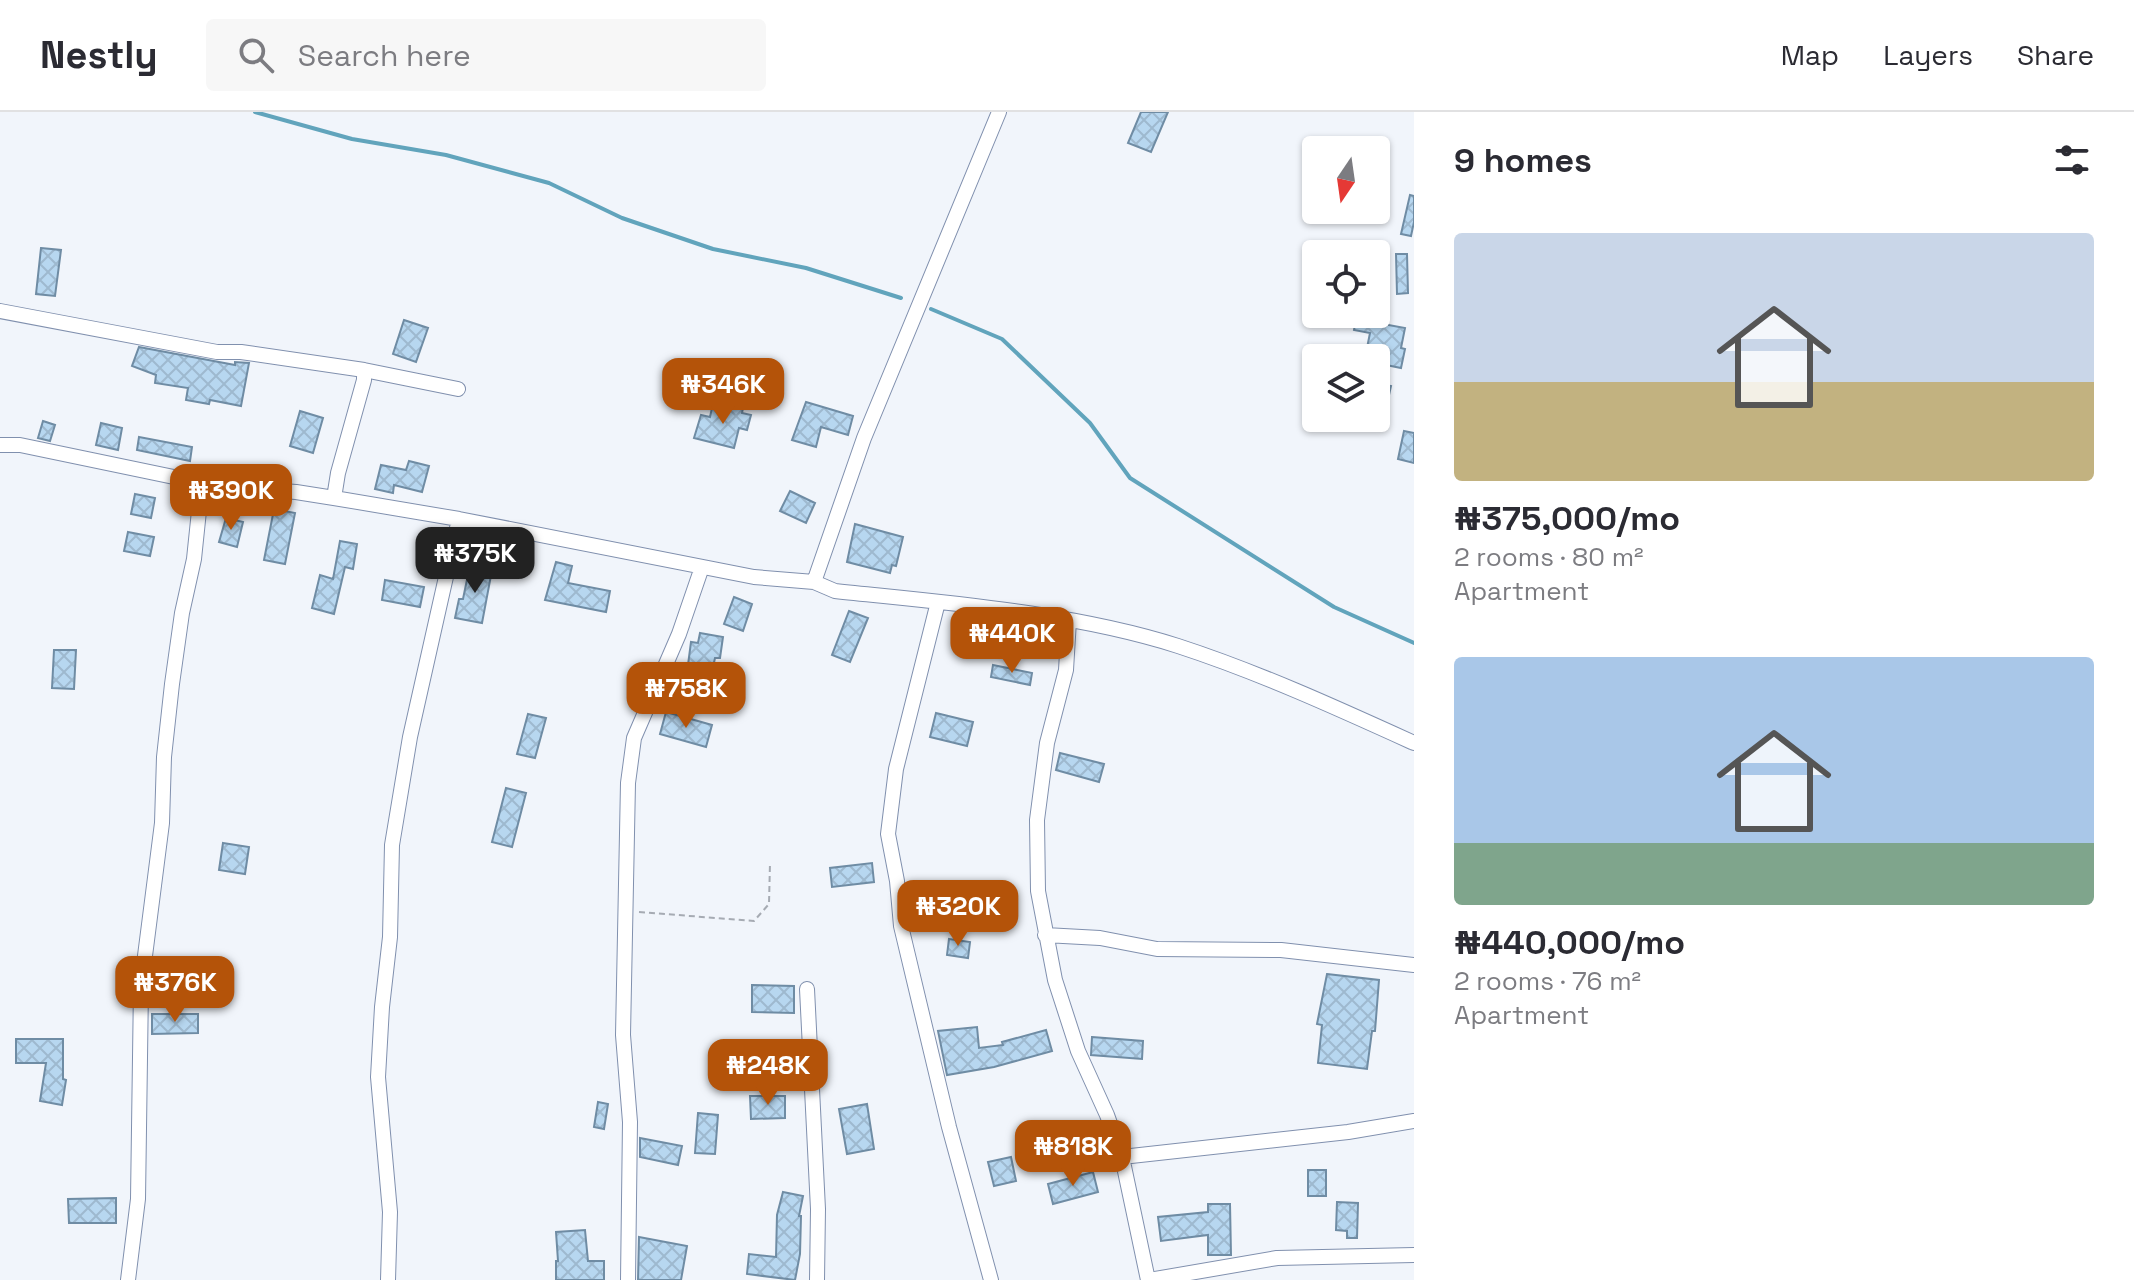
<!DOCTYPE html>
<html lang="en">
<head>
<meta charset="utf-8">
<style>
	:root { --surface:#fff; --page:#f7f7f7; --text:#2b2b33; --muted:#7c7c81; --line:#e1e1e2; --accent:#b45309 }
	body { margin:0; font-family:"Space Grotesk",sans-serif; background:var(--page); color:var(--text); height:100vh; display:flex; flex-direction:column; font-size:30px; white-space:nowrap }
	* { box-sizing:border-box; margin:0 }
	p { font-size:26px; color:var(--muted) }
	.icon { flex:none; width:44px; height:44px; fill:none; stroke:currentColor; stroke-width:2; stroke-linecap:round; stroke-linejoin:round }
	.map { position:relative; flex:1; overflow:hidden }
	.details { display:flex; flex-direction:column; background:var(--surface); width:720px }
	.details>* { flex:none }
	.needle { width:52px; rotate:193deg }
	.tools { position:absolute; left:1302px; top:24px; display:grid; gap:16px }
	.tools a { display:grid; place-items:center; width:88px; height:88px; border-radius:8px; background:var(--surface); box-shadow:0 2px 6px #0004; font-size:40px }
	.price { position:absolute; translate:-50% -68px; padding:0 18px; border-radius:16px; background:var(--accent); color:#fff; font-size:26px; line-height:52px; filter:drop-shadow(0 2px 4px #0008) }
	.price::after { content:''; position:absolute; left:50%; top:48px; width:24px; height:18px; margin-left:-12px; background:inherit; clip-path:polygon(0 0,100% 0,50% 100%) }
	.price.current { background:#222; color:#fff }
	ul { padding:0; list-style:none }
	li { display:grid; align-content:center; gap:16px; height:424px; padding:0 40px }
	li span { display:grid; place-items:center; height:248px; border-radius:8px; color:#555 }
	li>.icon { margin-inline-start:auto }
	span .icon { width:144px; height:144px; fill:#fffc; stroke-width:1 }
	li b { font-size:34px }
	h2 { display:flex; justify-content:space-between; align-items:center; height:96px; padding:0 40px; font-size:34px }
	header { display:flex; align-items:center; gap:48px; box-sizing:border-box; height:112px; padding:0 40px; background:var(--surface); border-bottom:2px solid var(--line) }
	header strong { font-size:38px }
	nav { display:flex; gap:44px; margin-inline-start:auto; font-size:28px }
	.search { width:560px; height:72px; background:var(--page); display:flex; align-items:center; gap:20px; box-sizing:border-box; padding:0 28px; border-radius:8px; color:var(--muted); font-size:30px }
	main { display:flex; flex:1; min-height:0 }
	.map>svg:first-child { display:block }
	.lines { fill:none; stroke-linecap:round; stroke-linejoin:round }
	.stream { stroke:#61a4bc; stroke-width:4 }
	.building { fill:url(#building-cross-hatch); stroke:#6f8ca4; stroke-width:2 }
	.minor-casing { stroke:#8090ae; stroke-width:16 }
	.path { stroke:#a6abb3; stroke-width:2; stroke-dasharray:6 4; stroke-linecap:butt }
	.minor { stroke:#fff; stroke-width:14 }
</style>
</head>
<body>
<header>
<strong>Nestly</strong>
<div class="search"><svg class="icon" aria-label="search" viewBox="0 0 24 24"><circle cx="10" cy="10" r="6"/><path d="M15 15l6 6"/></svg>Search here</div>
<nav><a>Map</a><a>Layers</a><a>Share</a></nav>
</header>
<main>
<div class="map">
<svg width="1414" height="1168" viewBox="0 0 1414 1168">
	<defs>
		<pattern id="building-cross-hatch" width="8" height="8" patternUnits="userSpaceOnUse" patternTransform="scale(2)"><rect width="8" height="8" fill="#b7d7f0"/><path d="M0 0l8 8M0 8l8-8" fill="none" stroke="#9eb9cf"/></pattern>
	</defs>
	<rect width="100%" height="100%" fill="#f1f5fb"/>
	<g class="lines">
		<!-- stream -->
		<path class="stream" d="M255 0 352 27 446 43 549 71 622 106 713 137 806 156 901 186
			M931 197 1002 227 1090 311 1130 366 1334 495 1414 531"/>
	</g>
	<!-- building -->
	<path class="building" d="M1141 0H1168L1151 40 1128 31Z
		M1410 83 1414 84V110L1411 124 1401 122Z
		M41 136 61 138 55 184 36 182Z
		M1396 142H1407L1408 181 1397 182Z
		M1356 207 1405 216 1401 236 1405 237 1401 256 1376 251V246H1365L1370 221 1354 218Z
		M404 208 428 216 416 250 393 242Z
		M139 235 235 253V250L249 251 241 294 210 288 209 292 186 288 188 276 155 271 156 263 132 254Z
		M1376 271 1391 274 1387 292 1376 289Z
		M806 290 853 304 848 323 821 315 816 335 792 328Z
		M723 291 743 296 742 301 751 303 747 318 739 316 734 336 694 326 701 303 710 305 712 296 721 299Z
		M300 299 323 306 313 341 290 334Z
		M43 309 55 313 50 329 38 326Z
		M101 311 122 316 118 338 96 333Z
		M1404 319 1414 321V351L1398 347Z
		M139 325 192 335 190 349 137 338Z
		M409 349 429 354 422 380 394 373 393 381 375 377 381 353 406 358Z
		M790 379 815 391 806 411 780 399Z
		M135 382 155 386 151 406 131 402Z
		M274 397 295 401 285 452 264 448Z
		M226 406 243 410 237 435 219 430Z
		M855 412 903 425 896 454 892 453 890 461 847 450Z
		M128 420 154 425 150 444 124 439Z
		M340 429 357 432 353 457 345 455 334 502 312 496 320 463 333 467Z
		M556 450 572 454 568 471 610 479 606 500 545 488Z
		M470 453 492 458 482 511 455 506 459 487H463Z
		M385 468 424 475 420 495 382 488Z
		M734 485 752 492 743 519 724 512Z
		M849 499 868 506 850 550 832 543Z
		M700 521 723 525 720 546H715L708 578 678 571 682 552 688 553 691 530 698 531Z
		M54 538H76L74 577 52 576Z
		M993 553 1032 561 1030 573 991 565Z
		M666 600 712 613 706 635 660 622Z
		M936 601 973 610 967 634 930 625Z
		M528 602 546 606 535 646 517 642Z
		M1060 641 1104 652 1099 670 1056 658Z
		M506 676 526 681 512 735 492 730Z
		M223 731 249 735 245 762 219 758Z
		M872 751 874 770 832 775 830 756Z
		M949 827 970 830 968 846 947 843Z
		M155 856 199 858 197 882 153 879Z
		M1327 862 1379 868 1375 919H1372L1367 957 1318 951 1322 913 1317 912Z
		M752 873 794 874V901L752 900Z
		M152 902H198V921L152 922Z
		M977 915 979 936 1003 933 1002 930 1046 918 1052 939 994 955 947 963 938 919Z
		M1092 925 1143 929 1142 947 1091 943Z
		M16 927H63V967L66 968 62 993 40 989 46 951H16Z
		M750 984H785V1006L751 1007Z
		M598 990 608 992 604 1017 594 1015Z
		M867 992 874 1037 847 1042 839 997Z
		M698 1001 718 1003 715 1042 695 1041Z
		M640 1026 682 1034 678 1053 640 1045Z
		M1011 1045 1016 1069 994 1074 988 1050Z
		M1308 1058H1326V1084H1308Z
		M1093 1060 1098 1080 1053 1092 1048 1072Z
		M783 1080 803 1084 799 1104H801L800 1142 795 1168 747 1162 749 1142 776 1145 777 1103Z
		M116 1086V1111H69L68 1087Z
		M1337 1090 1358 1091 1357 1126H1347V1119L1336 1118Z
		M1208 1092H1230L1231 1143H1208V1123L1161 1129 1158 1105 1208 1100Z
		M585 1118 588 1149H604V1168H556V1149H558L556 1120Z
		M639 1125 687 1134 681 1168H638Z"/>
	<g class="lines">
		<!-- minor casing -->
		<g class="minor-casing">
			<path id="minor" d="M0 199 217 240H241L364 258V268L338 361 334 386
				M364 258 458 277
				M0 333H20L217 374 296 380 334 386 459 407 754 465 814 470 835 479C947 491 1071 500 1178 534 1258 560 1337 596 1414 631
				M814 470 864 326 999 0
				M938 490 896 657 888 722 897 769 901 814 949 1015 991 1168
				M1069 508 1066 558 1047 631 1037 708 1038 779 1055 868 1078 939 1107 1003 1122 1045 1148 1168
				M1045 823 1100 826 1157 837 1281 838 1414 853
				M807 877 818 1097 817 1168
				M1122 1045 1348 1020 1414 1009
				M128 1168 138 1087 141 875 162 711 164 645 172 572 182 501 194 447 202 370
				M388 1168 390 1100 378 965 382 895 390 825 392 733 410 625 459 407
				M628 1168 630 1010 623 923 628 671 634 626 679 522 702 455
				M1149 1168 1277 1146 1414 1143"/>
		</g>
		<!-- path -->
		<path class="path" d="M639 800 754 809 769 792 770 751"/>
		<!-- minor -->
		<use href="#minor" class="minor"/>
	</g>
</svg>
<div class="tools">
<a><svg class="needle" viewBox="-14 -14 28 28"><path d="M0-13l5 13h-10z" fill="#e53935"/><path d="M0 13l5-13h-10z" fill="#7c7c81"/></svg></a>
<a><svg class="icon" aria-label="locate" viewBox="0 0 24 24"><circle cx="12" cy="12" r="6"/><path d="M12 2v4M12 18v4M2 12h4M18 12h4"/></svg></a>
<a><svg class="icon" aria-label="layers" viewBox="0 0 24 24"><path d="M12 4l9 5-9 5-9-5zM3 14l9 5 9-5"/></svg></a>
</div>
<b class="price" style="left:723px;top:314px">₦346K</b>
<b class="price" style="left:231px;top:420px">₦390K</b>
<b class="price current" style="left:475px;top:483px">₦375K</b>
<b class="price" style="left:1012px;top:563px">₦440K</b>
<b class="price" style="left:686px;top:618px">₦758K</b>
<b class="price" style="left:958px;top:836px">₦320K</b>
<b class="price" style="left:175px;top:912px">₦376K</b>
<b class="price" style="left:768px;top:995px">₦248K</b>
<b class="price" style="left:1073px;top:1076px">₦818K</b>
</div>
<section class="details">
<h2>9 homes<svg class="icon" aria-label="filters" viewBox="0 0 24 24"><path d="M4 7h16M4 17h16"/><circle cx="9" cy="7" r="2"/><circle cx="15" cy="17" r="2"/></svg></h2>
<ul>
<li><span style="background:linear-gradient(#c9d6e8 60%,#c2b280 0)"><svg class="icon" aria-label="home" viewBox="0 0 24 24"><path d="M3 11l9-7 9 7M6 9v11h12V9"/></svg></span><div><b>₦375,000/mo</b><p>2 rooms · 80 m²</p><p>Apartment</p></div></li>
<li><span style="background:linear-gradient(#a9c7e8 75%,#7fa58c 0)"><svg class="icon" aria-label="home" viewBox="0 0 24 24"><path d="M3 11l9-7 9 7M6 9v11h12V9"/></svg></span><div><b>₦440,000/mo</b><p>2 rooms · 76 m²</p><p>Apartment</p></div></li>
</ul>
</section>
</main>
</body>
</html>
